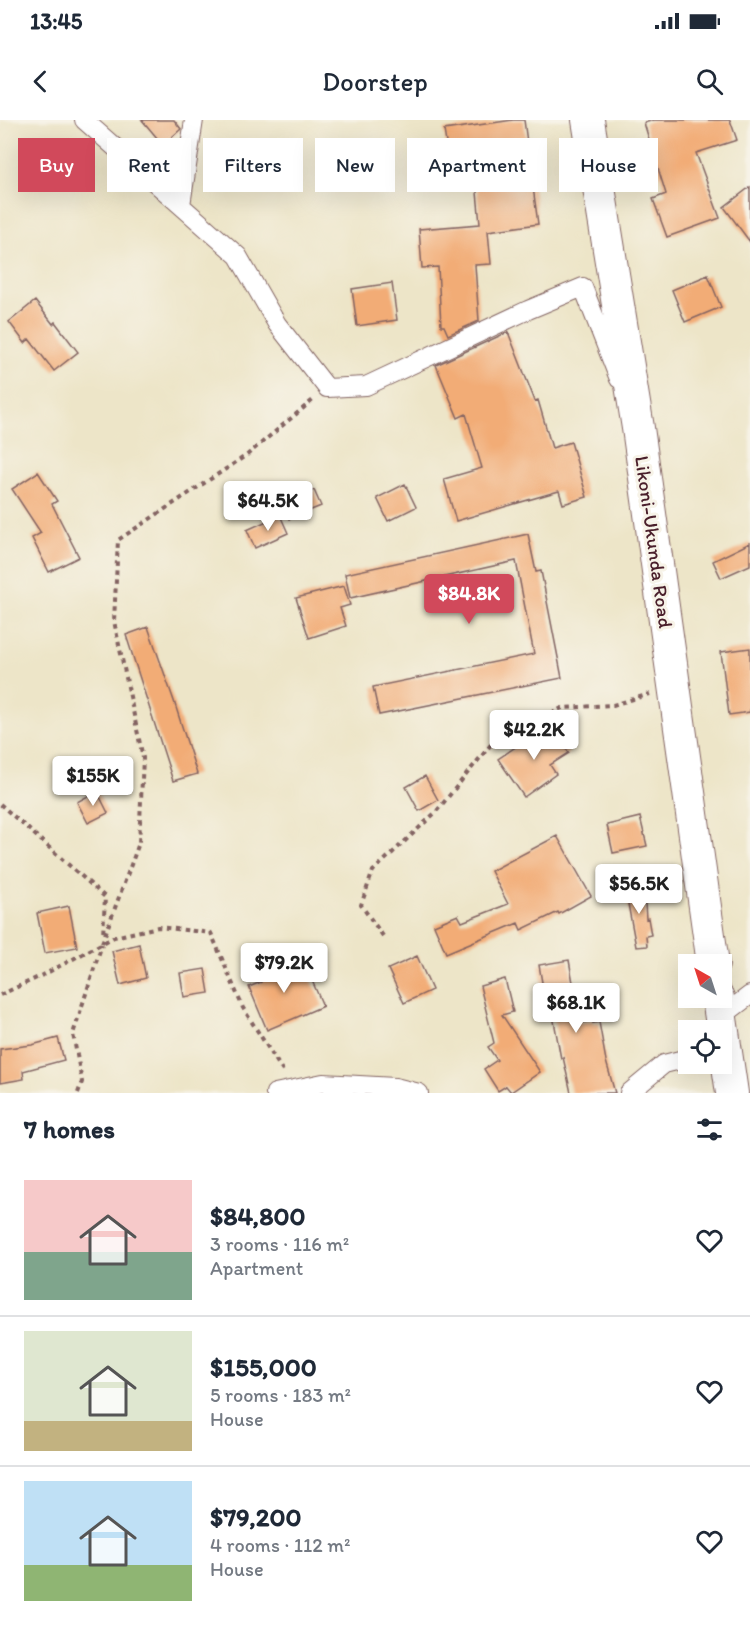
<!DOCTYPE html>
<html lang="en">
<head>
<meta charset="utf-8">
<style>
	:root { --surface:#fff; --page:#f6f6f7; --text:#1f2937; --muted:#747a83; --line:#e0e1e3; --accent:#d1495b }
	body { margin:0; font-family:Itim,sans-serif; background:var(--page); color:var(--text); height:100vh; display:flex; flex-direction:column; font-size:22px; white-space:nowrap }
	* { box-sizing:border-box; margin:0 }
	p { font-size:20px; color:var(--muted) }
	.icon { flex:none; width:33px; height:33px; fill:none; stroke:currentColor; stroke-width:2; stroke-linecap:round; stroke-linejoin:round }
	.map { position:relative; height:973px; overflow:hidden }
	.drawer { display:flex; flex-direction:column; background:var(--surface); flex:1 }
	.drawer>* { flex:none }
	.guide { position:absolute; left:18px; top:18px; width:714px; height:54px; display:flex; gap:12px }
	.needle { width:39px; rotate:321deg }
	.tools { position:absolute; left:678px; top:834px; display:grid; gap:12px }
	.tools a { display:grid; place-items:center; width:54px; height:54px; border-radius:0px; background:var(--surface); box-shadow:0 6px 24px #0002; font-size:30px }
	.price { position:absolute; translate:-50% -51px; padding:0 14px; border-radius:6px; background:#fff; color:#222; font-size:20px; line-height:39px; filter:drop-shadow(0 2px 3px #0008) }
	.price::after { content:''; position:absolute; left:50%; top:36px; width:18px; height:14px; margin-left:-9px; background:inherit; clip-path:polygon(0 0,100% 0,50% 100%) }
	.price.selected { background:var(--accent); color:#fff }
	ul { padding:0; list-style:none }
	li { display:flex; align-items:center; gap:18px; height:150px; padding:0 24px }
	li+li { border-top:2px solid var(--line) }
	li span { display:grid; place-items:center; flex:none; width:168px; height:120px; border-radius:0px; color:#555 }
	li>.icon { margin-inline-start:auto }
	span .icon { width:72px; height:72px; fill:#fffc; stroke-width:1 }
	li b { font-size:26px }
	h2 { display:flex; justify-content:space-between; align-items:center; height:72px; padding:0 24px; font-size:26px }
	.tag { padding:0 21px; border-radius:0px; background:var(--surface); box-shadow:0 6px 24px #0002; font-size:21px; line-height:54px }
	.tag.selected { background:var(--accent); color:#fff }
	.status { display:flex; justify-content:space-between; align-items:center; height:42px; padding:0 30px; background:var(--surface); direction:ltr }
	.status svg { height:16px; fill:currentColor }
	header { display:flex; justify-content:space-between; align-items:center; height:78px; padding:0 24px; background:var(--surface); font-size:27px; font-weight:600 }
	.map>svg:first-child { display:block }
	.building { fill:#f2ac76 }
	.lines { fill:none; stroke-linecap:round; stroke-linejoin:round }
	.minor-casing { stroke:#836462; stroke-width:20 }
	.trunk-casing { stroke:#836462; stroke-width:34 }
	.path { stroke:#836462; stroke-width:4; stroke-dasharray:4.5 4.5; stroke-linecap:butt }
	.minor { stroke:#fff; stroke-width:18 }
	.trunk { stroke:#fff; stroke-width:32 }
	.labels { text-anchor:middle; stroke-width:6; stroke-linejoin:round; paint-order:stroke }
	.street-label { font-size:20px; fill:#4a1f2b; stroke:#f7f3e8 }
</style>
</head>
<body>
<div class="status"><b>13:45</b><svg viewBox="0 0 49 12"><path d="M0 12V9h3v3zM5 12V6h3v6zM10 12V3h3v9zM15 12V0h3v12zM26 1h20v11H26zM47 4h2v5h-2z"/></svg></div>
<header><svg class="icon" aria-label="back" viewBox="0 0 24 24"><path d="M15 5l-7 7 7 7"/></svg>Doorstep<svg class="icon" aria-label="search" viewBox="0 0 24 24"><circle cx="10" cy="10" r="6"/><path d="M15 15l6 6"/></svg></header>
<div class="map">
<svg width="750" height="973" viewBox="0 0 750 973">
	<rect width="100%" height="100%" fill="#f7f3e8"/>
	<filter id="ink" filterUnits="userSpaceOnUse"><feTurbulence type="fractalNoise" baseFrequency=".0167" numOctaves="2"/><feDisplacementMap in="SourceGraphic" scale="12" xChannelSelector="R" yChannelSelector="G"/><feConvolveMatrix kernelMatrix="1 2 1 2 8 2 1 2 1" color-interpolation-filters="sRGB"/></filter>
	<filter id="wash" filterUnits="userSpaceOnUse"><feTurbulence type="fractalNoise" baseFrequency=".008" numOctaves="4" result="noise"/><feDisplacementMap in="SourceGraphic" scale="24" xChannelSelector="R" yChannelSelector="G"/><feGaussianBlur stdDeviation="1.35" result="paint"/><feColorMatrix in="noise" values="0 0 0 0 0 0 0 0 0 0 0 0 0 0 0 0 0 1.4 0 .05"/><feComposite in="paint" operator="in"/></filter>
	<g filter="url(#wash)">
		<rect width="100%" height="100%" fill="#ede5c8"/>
		<g id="blocks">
			<!-- building -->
			<path class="building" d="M142 0H174L181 9 163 25Z
				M513 0H524L538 104 488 111 491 144 475 145 479 201 448 215 444 206H441L438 147 422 148 419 109 480 104 475 51 451 55 444 10Z
				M654 0H730L737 20 696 33 720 98 667 117 653 79 666 74 644 3Z
				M750 67V122L724 87Z
				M708 155 721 187 685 202 672 170Z
				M392 163 397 200 357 206 352 169Z
				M35 181 53 204 55 202 78 232 54 251 29 219 25 223 9 202Z
				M508 212 535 281 538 280 552 328 571 322 587 377 563 384 559 371 456 401 444 359 482 348 466 294 458 298 436 245Z
				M38 352 57 381 52 384 79 437 49 452 32 418 41 413 12 369Z
				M405 364 416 387 388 401 377 378Z
				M314 370 321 386 289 399 282 384Z
				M280 395 288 413 255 428 247 410Z
				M528 414 536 452 541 451 562 558 379 595 373 567 534 534 516 441 350 478 345 454Z
				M750 423V445L721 458 713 441Z
				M344 466 350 485 340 488 346 506 309 518 296 478Z
				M148 507 174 581 197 654 173 661 126 515Z
				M750 528V592L729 595 721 532Z
				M552 608 569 633 550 645 556 654 524 677 498 639 542 609 544 613Z
				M425 656 438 680 419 691 406 667Z
				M97 671 108 693 88 703 77 682Z
				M640 697 647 726 613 733 607 705Z
				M557 716 591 776 559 794 558 792 521 810 518 803 446 833 434 805 458 795 462 802 508 784 491 751Z
				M627 767H644L646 799 648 798 651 815 646 816 647 826 636 827 628 784Z
				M69 786 77 827 45 833 37 793Z
				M139 824 146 858 120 865 112 831Z
				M417 836 432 870 404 883 388 849Z
				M569 840 580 903 593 900V903L599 902 606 941 615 973H571L563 937 561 939 550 879 545 880 539 845Z
				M280 841 284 851 304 842 323 886 267 910 249 867 261 862 256 851Z
				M205 849 209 873 184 877 180 853Z
				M505 859 513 892 502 895 540 952 511 972 506 966 498 971 484 949 497 940 488 927 494 923 480 866Z
				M58 918 64 940 23 951 24 959 0 963V929L32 925Z"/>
		</g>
	</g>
	<g filter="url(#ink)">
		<use href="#blocks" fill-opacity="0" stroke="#836462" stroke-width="1.5"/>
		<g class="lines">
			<!-- minor casing -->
			<g class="minor-casing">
				<path id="minor" d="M84 0 238 136 277 204 327 268 366 266 528 190 583 167 619 259
					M181 85 194 0
					M721 897 750 875
					M275 973 323 963 395 967 419 973
					M629 973 664 944 688 938"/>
			</g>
			<!-- trunk casing -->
			<g class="trunk-casing">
				<path id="trunk" d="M588 0 638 308 713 844
					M718 878 732 973"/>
			</g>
			<!-- path -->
			<path class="path" d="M0 684 105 777 103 816
				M383 816 361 785 373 751 435 693 493 622 562 588 613 585 650 574
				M102 823 139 723 143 638 114 501 118 420 247 335 313 280
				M0 875 43 855 114 817 158 807 211 813 243 888 284 953
				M78 973 82 962 73 914 102 824"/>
			<!-- minor -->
			<use href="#minor" class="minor"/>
			<!-- trunk -->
			<use href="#trunk" class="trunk"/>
		</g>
	</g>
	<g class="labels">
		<!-- street labels -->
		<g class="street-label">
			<text transform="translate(654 422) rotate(82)" y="7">Likoni-Ukunda Road</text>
		</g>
	</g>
</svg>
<div class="tools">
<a><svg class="needle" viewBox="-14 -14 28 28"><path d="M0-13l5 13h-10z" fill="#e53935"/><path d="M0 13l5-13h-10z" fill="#747a83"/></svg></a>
<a><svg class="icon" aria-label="locate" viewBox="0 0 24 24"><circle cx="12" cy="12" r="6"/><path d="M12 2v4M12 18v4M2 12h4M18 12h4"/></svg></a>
</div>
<b class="price" style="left:268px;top:412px">$64.5K</b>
<b class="price selected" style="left:469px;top:505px">$84.8K</b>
<b class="price" style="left:534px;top:641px">$42.2K</b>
<b class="price" style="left:93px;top:687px">$155K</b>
<b class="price" style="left:639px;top:795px">$56.5K</b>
<b class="price" style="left:284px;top:874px">$79.2K</b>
<b class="price" style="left:576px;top:914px">$68.1K</b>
<div class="guide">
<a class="tag selected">Buy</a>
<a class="tag">Rent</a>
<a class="tag">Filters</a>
<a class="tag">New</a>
<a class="tag">Apartment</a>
<a class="tag">House</a>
</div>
</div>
<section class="drawer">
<h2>7 homes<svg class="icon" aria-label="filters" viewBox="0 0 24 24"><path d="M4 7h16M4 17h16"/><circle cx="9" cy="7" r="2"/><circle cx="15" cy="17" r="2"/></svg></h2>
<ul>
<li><span style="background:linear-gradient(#f6c9c9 60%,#7fa58c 0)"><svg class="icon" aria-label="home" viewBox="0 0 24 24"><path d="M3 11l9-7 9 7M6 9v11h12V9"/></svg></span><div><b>$84,800</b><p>3 rooms · 116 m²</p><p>Apartment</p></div><svg class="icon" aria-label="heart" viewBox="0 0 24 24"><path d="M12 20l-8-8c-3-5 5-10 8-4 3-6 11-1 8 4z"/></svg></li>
<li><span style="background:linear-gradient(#dfe7d0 75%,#c2b280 0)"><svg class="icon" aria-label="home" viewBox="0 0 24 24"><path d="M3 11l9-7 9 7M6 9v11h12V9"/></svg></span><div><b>$155,000</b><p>5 rooms · 183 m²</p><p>House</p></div><svg class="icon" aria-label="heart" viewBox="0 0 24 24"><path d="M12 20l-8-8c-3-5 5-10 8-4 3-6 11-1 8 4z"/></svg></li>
<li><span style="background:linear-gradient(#bfe0f5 70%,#8fb573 0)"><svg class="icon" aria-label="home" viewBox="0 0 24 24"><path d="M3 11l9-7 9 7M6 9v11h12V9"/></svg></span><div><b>$79,200</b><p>4 rooms · 112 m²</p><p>House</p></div><svg class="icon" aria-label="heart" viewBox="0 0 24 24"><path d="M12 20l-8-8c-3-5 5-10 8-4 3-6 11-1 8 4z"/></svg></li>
</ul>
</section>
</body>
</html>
